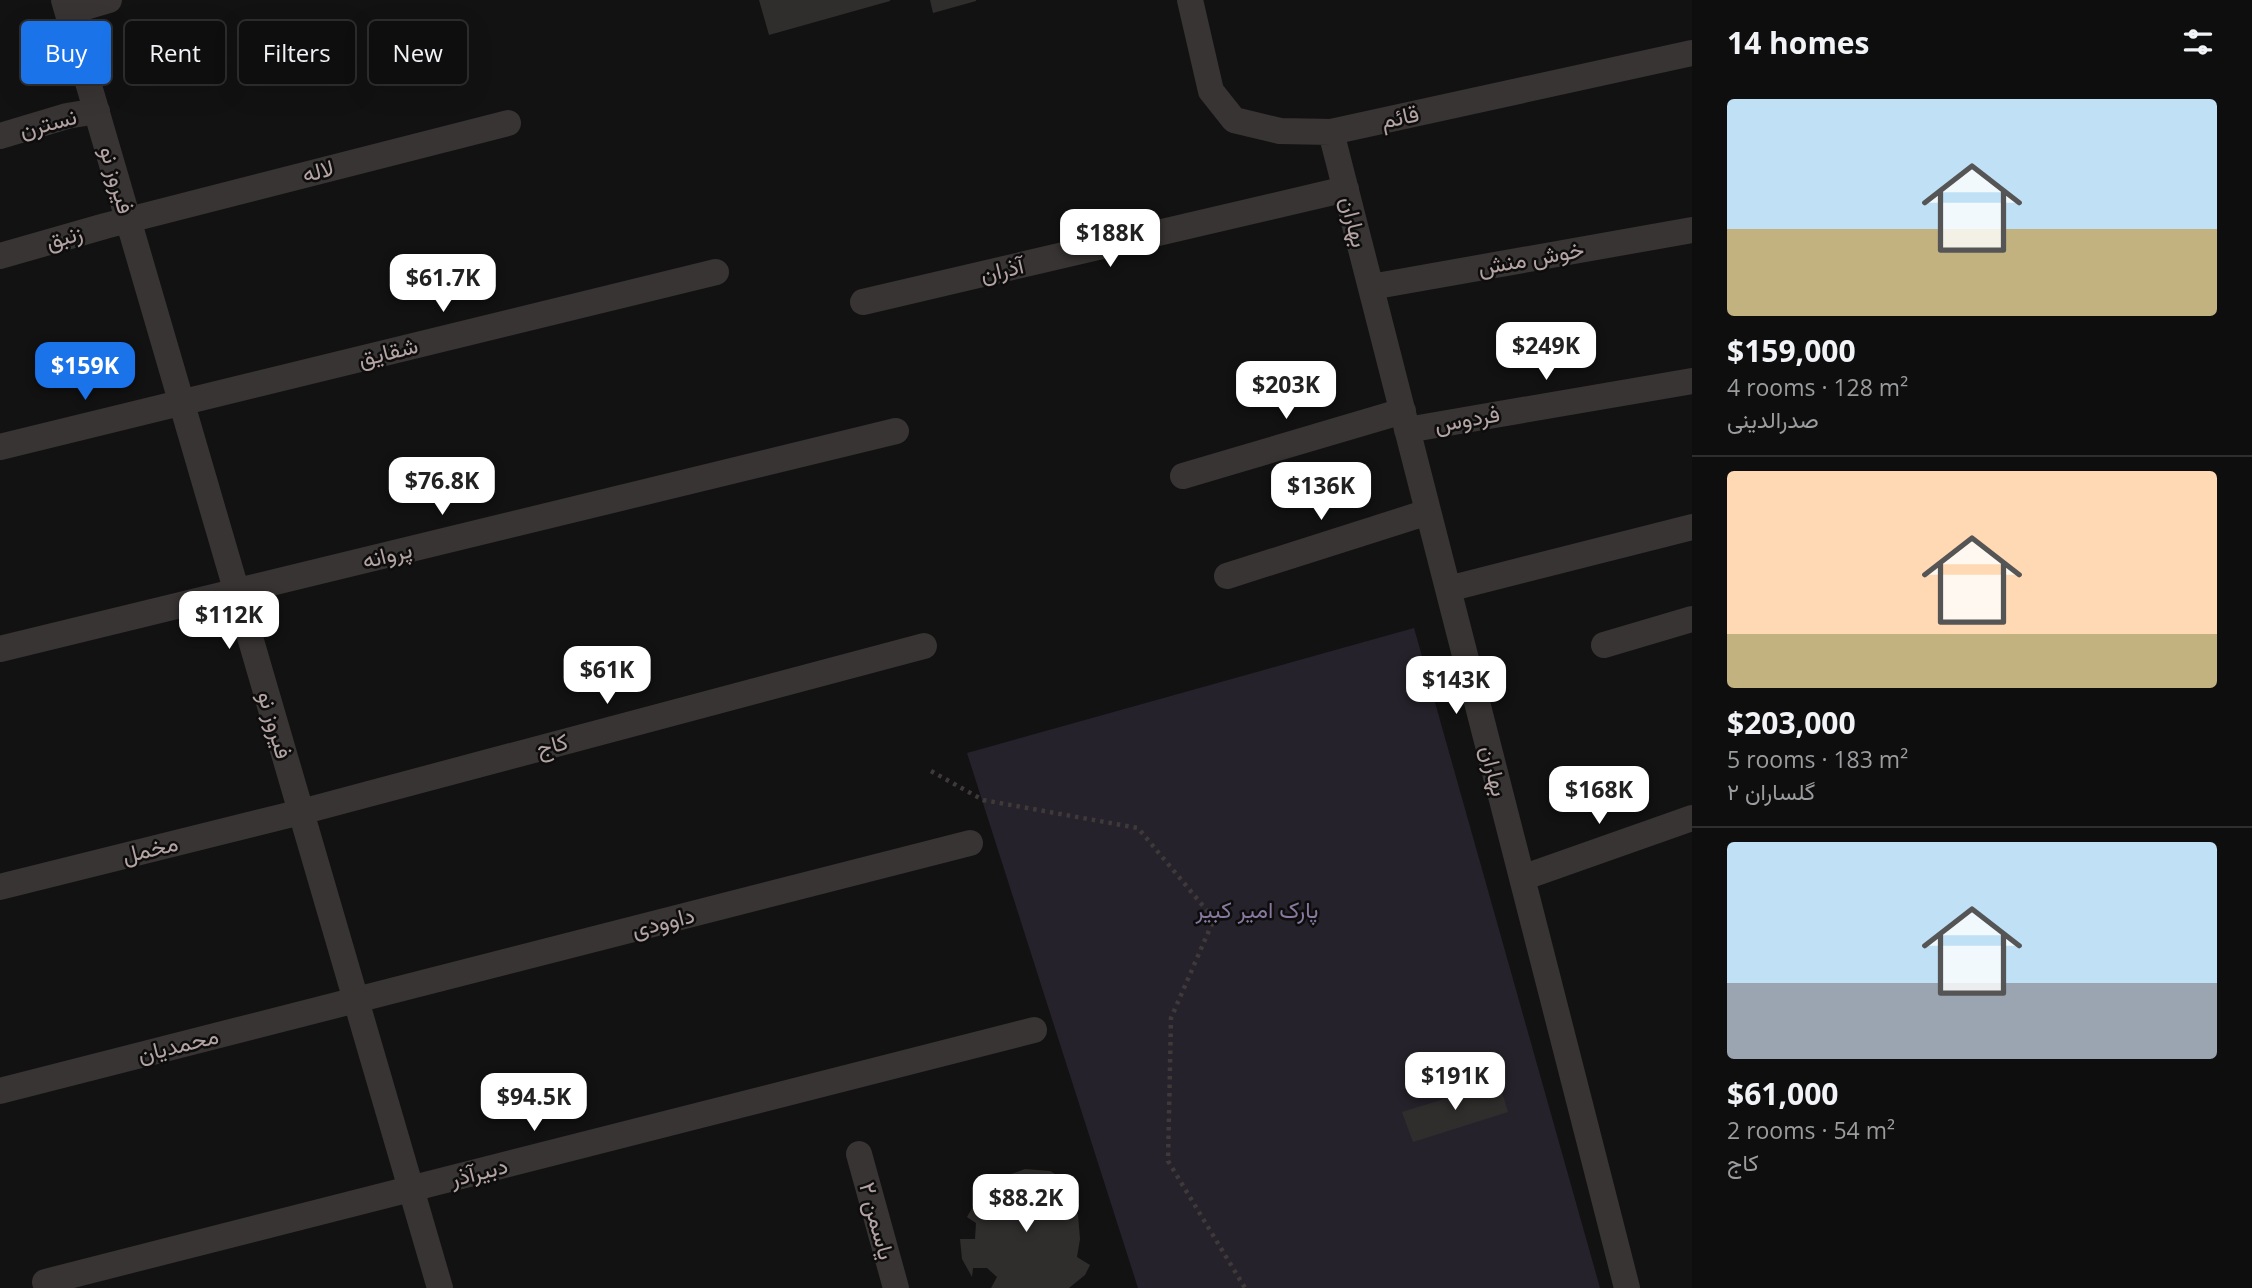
<!DOCTYPE html>
<html lang="en">
<head>
<meta charset="utf-8">
<style>
	:root { --surface:#0e0e0e; --page:#1c1c1c; --text:#f1f3f6; --muted:#9b9c9e; --line:#2e2e2e; --accent:#1a73e8 }
	body { margin:0; font-family:"Open Sans",Vazirmatn,sans-serif; background:var(--page); color:var(--text); height:100vh; display:flex; flex-direction:column; font-size:26px; white-space:nowrap }
	* { box-sizing:border-box; margin:0 }
	p { font-size:23px; color:var(--muted) }
	.icon { flex:none; width:38px; height:38px; fill:none; stroke:currentColor; stroke-width:2; stroke-linecap:round; stroke-linejoin:round }
	.map { position:relative; flex:1; overflow:hidden }
	.side { display:flex; flex-direction:column; background:var(--surface); width:560px }
	.side>* { flex:none }
	.top-card { position:absolute; left:21px; top:21px; width:665px; height:63px; display:flex; gap:14px }
	.price { position:absolute; translate:-50% -60px; padding:0 16px; border-radius:14px; background:#fff; color:#222; font-size:23px; line-height:46px; filter:drop-shadow(0 2px 4px #0008) }
	.price::after { content:''; position:absolute; left:50%; top:42px; width:21px; height:16px; margin-left:-10px; background:inherit; clip-path:polygon(0 0,100% 0,50% 100%) }
	.price.on { background:var(--accent); color:#fff }
	ul { padding:0; list-style:none }
	li { display:grid; align-content:center; gap:14px; height:371px; padding:0 35px }
	li+li { border-top:2px solid var(--line) }
	li span { display:grid; place-items:center; height:217px; border-radius:7px; color:#555 }
	li>.icon { margin-inline-start:auto }
	span .icon { width:126px; height:126px; fill:#fffc; stroke-width:1 }
	li b { font-size:30px }
	h2 { display:flex; justify-content:space-between; align-items:center; height:84px; padding:0 35px; font-size:30px }
	.tag { padding:0 24px; border-radius:7px; background:var(--surface); box-shadow:0 7px 28px #0002,0 0 0 2px var(--line); font-size:24px; line-height:63px }
	.tag.on { background:var(--accent); color:#fff }
	main { display:flex; flex:1; min-height:0 }
	.map>svg:first-child { display:block }
	.green { fill:#26222b }
	.building { fill:#302e2d }
	.lines { fill:none; stroke-linecap:round; stroke-linejoin:round }
	.path { stroke:#3f3939; stroke-width:4.5; stroke-dasharray:3.5 5; stroke-linecap:butt }
	.minor { stroke:#383433; stroke-width:26 }
	.labels { text-anchor:middle; stroke-width:5; stroke-linejoin:round; paint-order:stroke }
	.street-label { font-size:23px; fill:#b4a3a3; stroke:#0e0d0d }
	.park-label { font-size:23px; fill:#8979a0; stroke:#0e0d0d }
</style>
</head>
<body>
<main>
<div class="map">
<svg width="1692" height="1288" viewBox="0 0 1692 1288">
	<rect width="100%" height="100%" fill="#131212"/>
	<!-- green -->
	<path class="green" d="M1414 628 1600 1288H1138L967 753Z"/>
	<!-- building -->
	<path class="building" d="M759 0H890V1L769 35Z
		M930 0H976V1L933 13Z
		M1499 1082 1508 1112 1413 1142 1402 1112Z
		M1025 1169 1050 1171 1062 1178 1055 1193 1072 1204 1078 1215 1080 1239 1077 1257 1090 1265 1085 1275 1069 1288H991L997 1277 987 1268H973L972 1277 962 1259 960 1239H975L976 1223 967 1217 982 1191 998 1179Z"/>
	<g class="lines">
		<!-- path -->
		<path class="path" d="M931 771 983 800 1138 828 1214 919 1171 1018 1168 1161 1245 1288"/>
		<!-- minor -->
		<path class="minor" d="M64 0 440 1288
			M1190 0 1211 91 1234 120 1280 131 1331 132 1692 53
			M68 12 109 0
			M1331 132 1627 1288
			M0 136 67 116 97 111
			M0 256 105 226 508 123
			M1371 287 1692 230
			M863 302 1346 189
			M1407 430 1692 381
			M0 447 716 272
			M1183 476 1403 411
			M1227 576 1428 512
			M1448 589 1692 527
			M1604 645 1692 619
			M0 649 896 431
			M1522 878 1692 818
			M0 887 301 812 924 646
			M0 1091 970 843
			M859 1154 896 1288
			M45 1282 1034 1030"/>
	</g>
	<g class="labels">
		<!-- street labels -->
		<g class="street-label">
			<text transform="translate(1400 117) rotate(-12)" y="8">قائم</text>
			<text transform="translate(48 123) rotate(-15)" y="8">نسترن</text>
			<text transform="translate(318 171) rotate(-14)" y="8">لاله</text>
			<text transform="translate(117 180) rotate(74)" y="8">فیروز نو</text>
			<text transform="translate(1354 222) rotate(76)" y="8">بهاران</text>
			<text transform="translate(64 237) rotate(-16)" y="8">زنبق</text>
			<text transform="translate(1531 258) rotate(-10)" y="8">خوش منش</text>
			<text transform="translate(1002 270) rotate(-13)" y="8">آذران</text>
			<text transform="translate(388 352) rotate(-14)" y="8">شقایق</text>
			<text transform="translate(1467 419) rotate(-10)" y="8">فردوس</text>
			<text transform="translate(387 555) rotate(-14)" y="8">پروانه</text>
			<text transform="translate(275 725) rotate(74)" y="8">فیروز نو</text>
			<text transform="translate(552 745) rotate(-15)" y="8">کاج</text>
			<text transform="translate(1494 771) rotate(76)" y="8">بهاران</text>
			<text transform="translate(150 849) rotate(-14)" y="8">مخمل</text>
			<text transform="translate(663 922) rotate(-14)" y="8">داوودی</text>
			<text transform="translate(178 1045) rotate(-14)" y="8">محمدیان</text>
			<text transform="translate(479 1172) rotate(-14)" y="8">دبیرآذر</text>
			<text transform="translate(877 1221) rotate(75)" y="8">یاسمن ۲</text>
		</g>
		<!-- park labels -->
		<g class="park-label">
			<text x="1257" y="918">پارک امیر کبیر</text>
		</g>
	</g>
</svg>
<b class="price" style="left:1110px;top:269px">$188K</b>
<b class="price" style="left:443px;top:314px">$61.7K</b>
<b class="price" style="left:1546px;top:382px">$249K</b>
<b class="price on" style="left:85px;top:402px">$159K</b>
<b class="price" style="left:1286px;top:421px">$203K</b>
<b class="price" style="left:442px;top:517px">$76.8K</b>
<b class="price" style="left:1321px;top:522px">$136K</b>
<b class="price" style="left:229px;top:651px">$112K</b>
<b class="price" style="left:607px;top:706px">$61K</b>
<b class="price" style="left:1456px;top:716px">$143K</b>
<b class="price" style="left:1599px;top:826px">$168K</b>
<b class="price" style="left:1455px;top:1112px">$191K</b>
<b class="price" style="left:534px;top:1133px">$94.5K</b>
<b class="price" style="left:1026px;top:1234px">$88.2K</b>
<div class="top-card">
<a class="tag on">Buy</a>
<a class="tag">Rent</a>
<a class="tag">Filters</a>
<a class="tag">New</a>
</div>
</div>
<section class="side">
<h2>14 homes<svg class="icon" aria-label="filters" viewBox="0 0 24 24"><path d="M4 7h16M4 17h16"/><circle cx="9" cy="7" r="2"/><circle cx="15" cy="17" r="2"/></svg></h2>
<ul>
<li><span style="background:linear-gradient(#bfe0f5 60%,#c2b280 0)"><svg class="icon" aria-label="home" viewBox="0 0 24 24"><path d="M3 11l9-7 9 7M6 9v11h12V9"/></svg></span><div><b>$159,000</b><p>4 rooms · 128 m²</p><p>صدرالدینی</p></div></li>
<li><span style="background:linear-gradient(#ffd9b3 75%,#c2b280 0)"><svg class="icon" aria-label="home" viewBox="0 0 24 24"><path d="M3 11l9-7 9 7M6 9v11h12V9"/></svg></span><div><b>$203,000</b><p>5 rooms · 183 m²</p><p>گلساران ۲</p></div></li>
<li><span style="background:linear-gradient(#bfe0f5 65%,#9aa5b1 0)"><svg class="icon" aria-label="home" viewBox="0 0 24 24"><path d="M3 11l9-7 9 7M6 9v11h12V9"/></svg></span><div><b>$61,000</b><p>2 rooms · 54 m²</p><p>کاج</p></div></li>
</ul>
</section>
</main>
</body>
</html>
